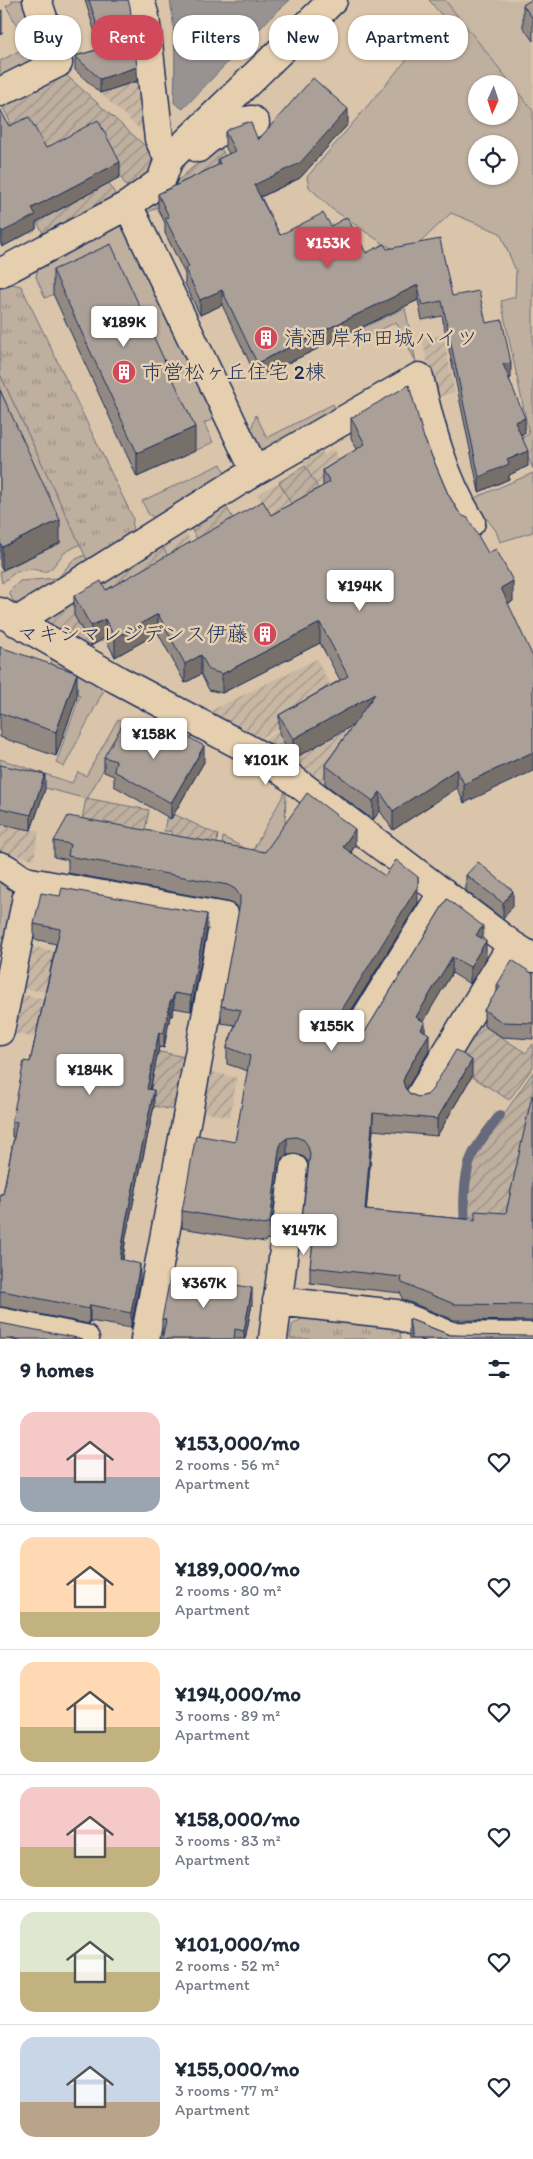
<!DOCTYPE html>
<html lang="en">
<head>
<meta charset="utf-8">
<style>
	:root { --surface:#fff; --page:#f2f2f3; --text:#1f2937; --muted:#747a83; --line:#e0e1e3; --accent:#d1495b }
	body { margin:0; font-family:Itim,"Klee One",sans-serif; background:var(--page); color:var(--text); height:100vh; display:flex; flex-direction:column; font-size:19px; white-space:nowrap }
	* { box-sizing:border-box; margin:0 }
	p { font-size:16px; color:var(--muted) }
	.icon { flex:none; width:28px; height:28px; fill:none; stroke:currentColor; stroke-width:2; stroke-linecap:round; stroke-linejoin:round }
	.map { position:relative; height:1339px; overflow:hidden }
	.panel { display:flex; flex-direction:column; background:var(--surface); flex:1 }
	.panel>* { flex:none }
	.top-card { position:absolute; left:15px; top:15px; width:504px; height:45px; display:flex; gap:10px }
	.needle { width:32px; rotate:183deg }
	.buttons { position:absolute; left:468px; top:75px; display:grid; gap:10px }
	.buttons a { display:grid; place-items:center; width:50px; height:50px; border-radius:50%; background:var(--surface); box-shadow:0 1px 4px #0004; font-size:25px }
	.price { position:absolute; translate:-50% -42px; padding:0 11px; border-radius:5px; background:#fff; color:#222; font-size:16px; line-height:32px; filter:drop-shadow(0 1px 2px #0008) }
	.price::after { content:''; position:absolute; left:50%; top:30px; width:15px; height:11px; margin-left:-8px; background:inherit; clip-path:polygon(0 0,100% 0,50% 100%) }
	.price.active { background:var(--accent); color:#fff }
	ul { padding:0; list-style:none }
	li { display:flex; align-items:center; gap:15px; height:125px; padding:0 20px }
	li+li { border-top:1px solid var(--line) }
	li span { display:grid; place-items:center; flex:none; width:140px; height:100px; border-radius:15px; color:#555 }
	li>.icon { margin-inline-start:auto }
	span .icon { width:60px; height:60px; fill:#fffc; stroke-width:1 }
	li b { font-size:21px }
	h2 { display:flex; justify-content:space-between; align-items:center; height:60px; padding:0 20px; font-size:21px }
	.tag { padding:0 18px; border-radius:20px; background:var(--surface); box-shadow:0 1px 4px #0004; font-size:18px; line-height:45px }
	.tag.active { background:var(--accent); color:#fff }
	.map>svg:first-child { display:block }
	.built { fill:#c8b7a3 }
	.industrial { fill:url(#industrial-furrows) }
	.grass { fill:#beaf9f; stroke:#6c6f7e; fill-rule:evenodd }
	.park { fill:url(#park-tufts); stroke:#6c6f7e }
	.garden { fill:url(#garden-furrows); stroke:#6c6f7e }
	.water { fill:#989291; stroke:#666a7d }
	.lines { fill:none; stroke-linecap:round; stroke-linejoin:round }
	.stream { stroke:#666a7d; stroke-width:10 }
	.minor-casing { stroke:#1b2f5e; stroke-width:31 }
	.minor { stroke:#e6cfaf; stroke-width:28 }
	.wall { fill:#928a82; stroke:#1b2f5e }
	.shaded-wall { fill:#77706a; stroke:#1b2f5e }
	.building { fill:#aaa097; stroke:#1b2f5e }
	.labels { text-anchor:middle; stroke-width:5; stroke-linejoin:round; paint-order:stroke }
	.poi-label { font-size:21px; fill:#1b2f5e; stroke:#e6cfaf; text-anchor:start }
</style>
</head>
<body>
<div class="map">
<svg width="533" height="1339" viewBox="0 0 533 1339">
	<defs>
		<pattern id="industrial-furrows" width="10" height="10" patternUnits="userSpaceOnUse" patternTransform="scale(1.25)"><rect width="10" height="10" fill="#c8b7a3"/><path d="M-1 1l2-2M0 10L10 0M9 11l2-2" fill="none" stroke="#a29588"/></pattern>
		<pattern id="park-tufts" width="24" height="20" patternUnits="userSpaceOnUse" patternTransform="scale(1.25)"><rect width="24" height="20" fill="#beaf9f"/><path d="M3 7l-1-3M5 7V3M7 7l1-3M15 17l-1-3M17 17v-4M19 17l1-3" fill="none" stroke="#9a8f85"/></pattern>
		<pattern id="garden-furrows" width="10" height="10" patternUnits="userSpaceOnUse" patternTransform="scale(1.25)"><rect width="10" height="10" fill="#beaf9f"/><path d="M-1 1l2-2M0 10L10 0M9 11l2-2" fill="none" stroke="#9a8f85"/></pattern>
	</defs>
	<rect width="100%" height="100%" fill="#dac5aa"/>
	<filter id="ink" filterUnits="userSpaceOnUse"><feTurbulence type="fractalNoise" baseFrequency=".02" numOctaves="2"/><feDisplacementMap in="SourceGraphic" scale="10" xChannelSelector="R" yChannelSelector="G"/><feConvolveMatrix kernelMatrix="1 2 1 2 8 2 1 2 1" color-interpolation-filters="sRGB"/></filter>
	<g filter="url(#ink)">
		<!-- built -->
		<path class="built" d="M445 0H533V111Z"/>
		<!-- industrial -->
		<path class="industrial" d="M145 78 154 142 100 93Z
			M443 335 455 392 435 398 422 339Z
			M320 448 324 455 333 449 345 469 317 486 301 459Z
			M279 482 293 507 271 520 257 494Z
			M186 533 199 556 175 570 163 547Z
			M317 659 337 698 254 741 202 715Z
			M357 688 394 755 333 791 258 743Z
			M0 824 39 831 34 859 0 852Z
			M29 946 58 952 50 993 21 988Z
			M19 994 46 999 38 1038 11 1033Z
			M209 1071 237 1078 230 1117 201 1112Z"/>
		<!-- grass -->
		<path class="grass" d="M12 0H26L36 29 22 35 6 6 12 3Z
			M429 0H445L533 111V469L520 439 529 434 501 301 515 297 516 271 500 233 451 213 403 259 396 250 385 245 332 209 309 187 307 177 443 17ZM476 84H509V116H476ZM476 144H509V176H476Z
			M40 40 42 49 39 60 0 80V61Z
			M116 225 126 228 219 417 204 423 213 442 195 451 112 268 45 298 36 277 38 266Z
			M405 308 416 362 396 322 364 338 360 329Z
			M0 374 80 544 64 553 51 569 44 572 33 569 17 571 2 583 0 572 60 543 0 413Z
			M333 404 337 412 267 450 258 448 250 432 256 415 267 438Z
			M221 464 225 473V479L160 520 149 515 142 501Z
			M533 473V532L500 542 496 531 472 499Z
			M85 555 88 562 20 605 13 601 9 592 20 581 58 578 72 561Z
			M54 656 106 686 64 767 56 763 80 695 0 667 46 672Z
			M118 719 128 725 87 799 0 776V759L72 783 78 772 86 776Z
			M286 790 284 875 222 844 223 837 252 852Z
			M0 881 16 894 3 957 0 956Z"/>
		<!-- park -->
		<path class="park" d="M8 283 21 286 133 518 132 536 88 562 0 374V288Z
			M309 1314 399 1325 401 1339H290L292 1325Z"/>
		<!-- garden -->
		<path class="garden" d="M65 74 152 152V178L128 190 98 135 46 163 18 137 2 106Z
			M219 144 230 166 217 178 148 212 145 206 175 183Z
			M109 183 116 196 44 235 37 222Z
			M305 466 381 595 293 507 279 482Z
			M225 505 239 528 210 562 190 527Z
			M163 547 175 570 91 646 87 648 43 623 47 616Z
			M86 798 149 810 142 846 79 835Z
			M167 814 176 815 218 835 217 844 171 837 172 832 164 831Z
			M533 967V989L484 1026 526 1053 533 1044V1067L509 1100 452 1064 498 989Z
			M146 1049 185 1057 174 1110 148 1105 153 1074Z
			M533 1072V1106L511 1223 467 1217 470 1176 473 1159Z"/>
		<!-- water -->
		<path class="water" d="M170 0H290L273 15 183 109 174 103C175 69 176 34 170 0Z"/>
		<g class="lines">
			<!-- stream -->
			<path class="stream" d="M466 1233C463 1210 463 1180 471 1158 477 1143 490 1129 500 1115"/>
			<!-- minor casing -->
			<g class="minor-casing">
				<path id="minor" d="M140 0 145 17 159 139 169 159
					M0 92 58 63 37 0
					M198 148C213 134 232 122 252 120L255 123
					M128 205 255 471
					M0 273 128 205 161 181 169 159 333 0
					M0 612 118 680 265 758 512 945 533 958
					M16 622 255 471 419 377C430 426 444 479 471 522
					M0 866C11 869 18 880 30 882
					M0 1031 30 882 225 917 145 1339
					M352 1040 443 892
					M419 1098 512 945
					M277 1301 396 1314 451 1336 533 1337
					M0 1322 85 1339
					M273 1339 294 1169"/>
			</g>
			<!-- minor -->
			<use href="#minor" class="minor"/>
		</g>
		<!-- wall -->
		<path class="wall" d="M85 0H128L137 81 100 93 75 70V56L100 49Z
			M533 0V41L523 27V5Z
			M0 109 9 126 46 148 120 177 36 222V229L2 247 0 243Z
			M348 124 300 178 261 197 280 235 331 226 366 253 387 249 452 296 486 323 511 378H509L525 433 520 435 528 466 509 475V479L479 492 442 316 422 320 418 300 257 378 222 305 200 315 185 284V274L165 233V223L158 209V194L218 165V159L229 154 225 146V132L258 140Z
			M53 270 195 451 137 477 53 294Z
			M0 390 60 543 2 570 0 566Z
			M351 418 424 438 448 494 513 601 508 603 464 803 457 788 393 830 380 811 373 820 325 784V765L353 725 293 759 279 734V715L340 680 320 643 222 693 209 690 201 674 185 683 158 633 115 657 105 638 91 646 74 615V596L106 590 271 515 323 486V470L357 449 351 438Z
			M0 647 77 697 56 756 0 737Z
			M163 745 204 762 171 819 114 786V776L104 772V757Z
			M0 765 45 789 31 830 0 824Z
			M54 841 265 852 355 846 351 852 418 903 339 1032 344 1037 351 1039 359 1037 365 1032 447 899 483 940 486 958 470 984 452 973 423 1021 429 1051 406 1089 410 1094 418 1097 427 1095 472 1076 437 1136 373 1130 366 1210 475 1220 506 1213 533 1096V1321L454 1320 402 1299 401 1293 310 1283V1267L313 1243 301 1242V1226L308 1162 304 1157 296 1154 287 1155 281 1160 279 1167 270 1240 266 1239 265 1242 182 1228V1211L235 1142 248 1071 227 1064V1047L235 1025 221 1023V1006L239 911 235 905 228 902 68 873V860L54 857Z
			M466 875 513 906 503 919 466 891Z
			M34 924 207 930 191 1011 174 1008 172 1016H170L164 1048 159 1047 150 1090 154 1106 126 1236 123 1260 140 1279 131 1328 90 1321 89 1324 3 1307H0V1194H3L14 1137H12V1121L30 1062 56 944 34 939Z
			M533 974V1039L502 1037 484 1026V1010L497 992V985Z
			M252 1304 245 1339H162L163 1335 162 1334V1319Z
			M409 1319 450 1335 533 1339H409Z"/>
		<!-- shaded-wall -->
		<path class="shaded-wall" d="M2 10V34L0 35V11Z
			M137 67V81L100 93V79Z
			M348 109V124L300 178 254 200V185Z
			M120 162V177L36 222V229L2 247V232L32 208Z
			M418 285V300L257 378V363Z
			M222 290V305L200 315V300Z
			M511 363V378L503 379V364Z
			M525 418V433L515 437V422Z
			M195 427V451L137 477V453Z
			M528 451V466L509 475V479L479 492V477L507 460Z
			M60 520V543L2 570V547Z
			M513 581V601L501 607V588Z
			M158 614V633L115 657V638Z
			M105 619V638L91 646V626Z
			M320 623V643L222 693V674Z
			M201 655V674L185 683V664Z
			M77 673V697L56 756V732Z
			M375 694V713L293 759V739Z
			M204 746V762L171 819V803Z
			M533 752V771L464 803V784Z
			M457 769V788L393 830V811Z
			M45 774V789L31 830V815Z
			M380 792V811L373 820V801Z
			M355 829V846L343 863V847Z
			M418 877V903L338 1032 336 1023 338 1016Z
			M513 891V906L503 919V903Z
			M207 914V930L191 1011V996Z
			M483 926V943L476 935Z
			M486 941V958L470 984V967Z
			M452 957V973L416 1034V1017Z
			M174 993V1008L172 1016V1001Z
			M170 1001V1016L164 1048V1033Z
			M425 1022V1039L421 1029Z
			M159 1032V1047L147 1105V1089Z
			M429 1034V1051L406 1090 403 1081 406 1073Z
			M472 1060V1076L437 1136V1119Z
			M154 1090V1106L126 1236 120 1275V1259L126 1221Z
			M373 1113V1130L365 1227V1210Z
			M287 1138V1155L281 1160 279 1167 270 1240V1223L279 1150 281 1143Z
			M140 1264V1279L131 1328V1313Z
			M252 1288V1304L245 1339H244V1331Z
			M90 1305V1321L89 1324V1309Z"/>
		<!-- building -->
		<path class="building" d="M89 0H128L130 6 137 67 100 79 75 56 104 48Z
			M531 0H533V19L523 5Z
			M313 78 348 109 300 163 254 185 280 235 323 213 331 226 347 217 366 253 384 244 387 249 440 239 452 296 479 291 486 323 502 320 511 363 503 364 525 418 515 422 528 451 507 460 509 464 479 477 442 301 422 305 418 285 257 363 222 290 200 300 185 269 189 267 165 218 169 217 158 194 220 164 218 159 235 151 225 132 231 128 248 122 251 123 258 140Z
			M0 109 9 126 29 117 46 148 98 120 120 162 32 208 36 215 2 232 0 228Z
			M111 244 195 427 137 453 53 270Z
			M409 385 424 438 448 494 458 511 463 516 468 518 488 553 496 549 513 581 501 588 533 657V752L464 784 457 769 393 811 380 792 373 801 325 765 375 694 293 739 279 715 348 676 320 623 222 674 209 670 201 655 185 664 158 614 115 638 105 619 91 626 74 596 101 581 106 590 263 501 271 515 330 482 323 470 365 444 351 418Z
			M0 390 60 520 2 547 0 542Z
			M0 647 77 673 56 732 0 713Z
			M124 722 163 745 173 728 204 746 171 803 114 771 116 761 104 757Z
			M0 765 45 774 31 815 0 808Z
			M307 793 355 829 343 847 385 876 396 860 418 877V886L338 1016 336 1023 339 1031 344 1037 351 1039 359 1037 365 1032 447 899 483 926 476 935 486 941 470 967 452 957 416 1017 425 1022 421 1029 429 1034 406 1073 403 1081 405 1088 410 1094 418 1097 427 1095 432 1090 456 1050 472 1060 437 1119 373 1113 365 1210 475 1220V1211L506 1213 532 1095 533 1096V1305L454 1304 402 1283 401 1277 310 1267 315 1227 301 1226 310 1154 308 1146 304 1140 296 1137 287 1138 281 1143 279 1150 270 1223H266L265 1225 182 1211 196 1135 235 1142 250 1056 227 1047 241 1010 221 1006 240 903V896L235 889 228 885 68 856 70 844 54 841 68 816 265 852Z
			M478 862 513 891 503 903 466 875Z
			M62 888 207 914 191 996 174 993 172 1001H170L164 1033 159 1032 147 1089 154 1090 126 1221 120 1259 140 1264 131 1313 90 1305 89 1309 3 1291 0 1292V1194H3L17 1122 12 1121 24 1061 30 1062 60 929 34 924 41 893 60 896Z
			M512 960 533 974V1023L502 1022 484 1010 500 987 497 985Z
			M171 1273 252 1288 244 1331 235 1329 234 1339H162L166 1320 162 1319Z
			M409 1319 450 1335 533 1336V1339H412Z
			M0 1323 83 1339H0Z"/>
	</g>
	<!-- icons -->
	<defs>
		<g id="building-disc" transform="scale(1.25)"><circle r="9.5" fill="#d1495b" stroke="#e6cfaf"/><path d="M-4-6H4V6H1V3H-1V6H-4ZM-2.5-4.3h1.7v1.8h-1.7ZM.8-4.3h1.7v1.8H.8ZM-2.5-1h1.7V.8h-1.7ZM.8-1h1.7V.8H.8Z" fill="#fff"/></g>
	</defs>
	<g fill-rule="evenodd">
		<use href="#building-disc" x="266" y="338"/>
		<use href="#building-disc" x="124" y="372"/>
		<use href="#building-disc" x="265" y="634"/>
	</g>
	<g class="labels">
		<!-- poi labels -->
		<g class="poi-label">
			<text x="284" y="345">清酒 岸和田城ハイツ</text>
			<text x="142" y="379">市営松ヶ丘住宅 2棟</text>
			<text x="248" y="641" text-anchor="end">マキシマレジデンス伊藤</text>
		</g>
	</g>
</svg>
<div class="buttons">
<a><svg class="needle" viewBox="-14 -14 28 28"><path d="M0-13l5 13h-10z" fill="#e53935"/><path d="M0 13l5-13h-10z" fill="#747a83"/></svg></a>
<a><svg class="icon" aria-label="locate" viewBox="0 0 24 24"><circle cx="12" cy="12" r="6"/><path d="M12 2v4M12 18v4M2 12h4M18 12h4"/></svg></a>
</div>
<b class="price active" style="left:328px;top:269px">¥153K</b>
<b class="price" style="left:124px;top:348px">¥189K</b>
<b class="price" style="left:360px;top:612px">¥194K</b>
<b class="price" style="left:154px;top:760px">¥158K</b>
<b class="price" style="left:266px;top:786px">¥101K</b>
<b class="price" style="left:332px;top:1052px">¥155K</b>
<b class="price" style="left:90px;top:1096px">¥184K</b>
<b class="price" style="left:304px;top:1256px">¥147K</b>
<b class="price" style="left:204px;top:1309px">¥367K</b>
<div class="top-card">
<a class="tag">Buy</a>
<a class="tag active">Rent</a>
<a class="tag">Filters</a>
<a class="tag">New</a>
<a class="tag">Apartment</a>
</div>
</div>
<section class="panel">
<h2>9 homes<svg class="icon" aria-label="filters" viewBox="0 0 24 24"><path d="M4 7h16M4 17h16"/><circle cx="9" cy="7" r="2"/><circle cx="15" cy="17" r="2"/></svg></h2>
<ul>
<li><span style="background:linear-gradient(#f6c9c9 65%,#9aa5b1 0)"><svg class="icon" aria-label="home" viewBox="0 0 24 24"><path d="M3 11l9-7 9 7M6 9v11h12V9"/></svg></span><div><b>¥153,000/mo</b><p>2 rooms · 56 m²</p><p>Apartment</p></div><svg class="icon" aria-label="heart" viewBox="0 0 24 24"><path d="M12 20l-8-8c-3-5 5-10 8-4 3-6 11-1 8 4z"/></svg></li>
<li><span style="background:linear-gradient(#ffd9b3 75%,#c2b280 0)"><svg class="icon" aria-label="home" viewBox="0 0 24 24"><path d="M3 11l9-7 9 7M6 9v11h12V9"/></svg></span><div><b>¥189,000/mo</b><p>2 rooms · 80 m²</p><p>Apartment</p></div><svg class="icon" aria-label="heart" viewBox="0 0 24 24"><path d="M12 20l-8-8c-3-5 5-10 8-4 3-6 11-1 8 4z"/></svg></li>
<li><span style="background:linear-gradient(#ffd9b3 65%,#c2b280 0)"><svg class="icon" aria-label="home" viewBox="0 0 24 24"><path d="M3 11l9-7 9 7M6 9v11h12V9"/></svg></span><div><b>¥194,000/mo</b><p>3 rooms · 89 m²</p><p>Apartment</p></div><svg class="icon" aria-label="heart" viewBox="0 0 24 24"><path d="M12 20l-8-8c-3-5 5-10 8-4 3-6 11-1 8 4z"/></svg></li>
<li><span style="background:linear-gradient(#f6c9c9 60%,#c2b280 0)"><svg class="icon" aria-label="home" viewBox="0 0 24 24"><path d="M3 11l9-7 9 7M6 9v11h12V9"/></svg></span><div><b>¥158,000/mo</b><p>3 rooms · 83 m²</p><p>Apartment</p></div><svg class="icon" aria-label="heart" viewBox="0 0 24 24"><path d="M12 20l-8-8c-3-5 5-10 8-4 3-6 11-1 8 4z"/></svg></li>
<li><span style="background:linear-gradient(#dfe7d0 60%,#c2b280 0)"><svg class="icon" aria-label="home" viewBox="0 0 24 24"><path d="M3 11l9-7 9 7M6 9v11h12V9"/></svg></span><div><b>¥101,000/mo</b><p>2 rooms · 52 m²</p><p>Apartment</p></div><svg class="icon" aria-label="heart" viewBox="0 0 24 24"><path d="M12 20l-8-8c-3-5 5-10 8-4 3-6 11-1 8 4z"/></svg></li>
<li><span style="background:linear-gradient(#c9d6e8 65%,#b9a48a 0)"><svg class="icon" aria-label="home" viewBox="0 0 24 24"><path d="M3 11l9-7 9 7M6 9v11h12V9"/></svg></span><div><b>¥155,000/mo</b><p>3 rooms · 77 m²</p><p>Apartment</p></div><svg class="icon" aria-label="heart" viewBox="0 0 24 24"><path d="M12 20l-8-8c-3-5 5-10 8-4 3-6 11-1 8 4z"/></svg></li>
</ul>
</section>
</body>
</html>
